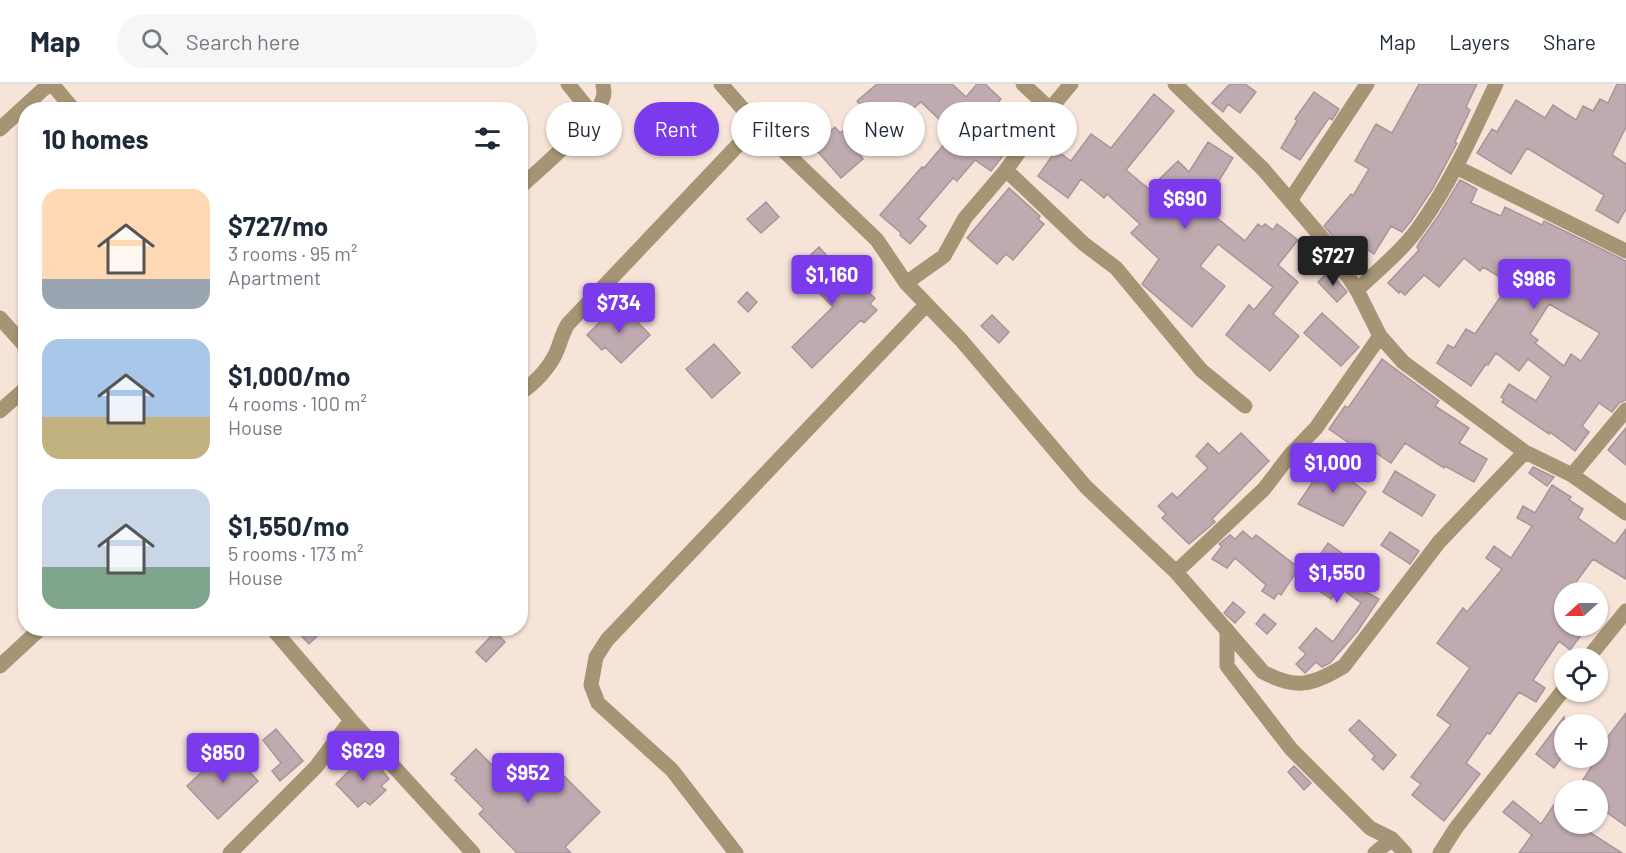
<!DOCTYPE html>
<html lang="en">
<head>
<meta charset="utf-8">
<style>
	:root { --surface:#fff; --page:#f6f6f7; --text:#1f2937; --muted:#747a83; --line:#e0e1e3; --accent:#7c3aed }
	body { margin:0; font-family:Barlow,sans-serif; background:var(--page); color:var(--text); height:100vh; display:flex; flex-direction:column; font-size:22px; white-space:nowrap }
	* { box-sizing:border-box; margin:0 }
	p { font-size:20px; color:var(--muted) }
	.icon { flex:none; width:33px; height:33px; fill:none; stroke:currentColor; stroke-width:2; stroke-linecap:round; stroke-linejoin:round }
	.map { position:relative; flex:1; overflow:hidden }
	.panel { position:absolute; left:18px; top:18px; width:510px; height:534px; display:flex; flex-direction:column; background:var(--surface); border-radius:24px; box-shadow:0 2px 4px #0004 }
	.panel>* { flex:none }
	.banner { position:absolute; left:546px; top:18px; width:570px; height:54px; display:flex; gap:12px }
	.needle { width:39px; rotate:249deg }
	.buttons { position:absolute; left:1554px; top:498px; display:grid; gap:12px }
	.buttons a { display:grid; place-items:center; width:54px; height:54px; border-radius:50%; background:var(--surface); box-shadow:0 2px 4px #0004; font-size:30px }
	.price { position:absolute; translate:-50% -51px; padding:0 14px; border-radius:6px; background:var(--accent); color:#fff; font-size:20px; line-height:39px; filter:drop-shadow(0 2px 3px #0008) }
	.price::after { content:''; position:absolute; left:50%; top:36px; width:18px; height:14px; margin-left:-9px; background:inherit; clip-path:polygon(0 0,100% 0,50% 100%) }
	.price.active { background:#222; color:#fff }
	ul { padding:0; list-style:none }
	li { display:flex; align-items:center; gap:18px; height:150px; padding:0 24px }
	li span { display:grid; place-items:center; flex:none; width:168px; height:120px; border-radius:18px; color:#555 }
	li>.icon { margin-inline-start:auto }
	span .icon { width:72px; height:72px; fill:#fffc; stroke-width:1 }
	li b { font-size:26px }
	h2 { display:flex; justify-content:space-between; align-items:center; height:72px; padding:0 24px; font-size:26px }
	.chip { padding:0 21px; border-radius:27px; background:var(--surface); box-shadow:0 2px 4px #0004; font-size:21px; line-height:54px }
	.chip.active { background:var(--accent); color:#fff }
	header { display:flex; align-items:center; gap:36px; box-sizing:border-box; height:84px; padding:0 30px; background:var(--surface); border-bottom:2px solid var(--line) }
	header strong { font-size:28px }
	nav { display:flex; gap:33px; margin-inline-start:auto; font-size:21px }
	.search { width:420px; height:54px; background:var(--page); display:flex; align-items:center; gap:15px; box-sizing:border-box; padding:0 21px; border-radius:33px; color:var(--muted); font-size:22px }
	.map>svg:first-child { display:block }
	.building { fill:#bfaab0; stroke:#a8949a; stroke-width:1.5; fill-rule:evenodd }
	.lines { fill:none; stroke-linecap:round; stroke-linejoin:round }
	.street { stroke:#a69575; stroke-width:15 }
</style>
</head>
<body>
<header>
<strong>Map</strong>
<div class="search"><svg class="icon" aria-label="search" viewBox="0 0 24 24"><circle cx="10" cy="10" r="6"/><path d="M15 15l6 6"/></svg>Search here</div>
<nav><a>Map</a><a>Layers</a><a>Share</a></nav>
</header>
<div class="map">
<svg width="1626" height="769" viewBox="0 0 1626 769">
	<rect width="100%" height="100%" fill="#f7e4d9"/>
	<!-- building -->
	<path class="building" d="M877 0H952L966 13 977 0H985L1001 15 970 48 991 68 1004 53 1012 60 991 87 975 76 957 97 953 94 918 135 926 142 910 160 900 151 901 149 880 131 922 83 924 84 952 51 940 40 942 38 921 18 859 70 863 75 841 94 795 42 801 37 822 55 835 43 840 49 866 28 857 17Z
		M1230 0H1245L1256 8 1240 29 1228 20 1223 28 1212 19Z
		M1419 0H1477L1466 23 1470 26 1455 58 1457 59 1433 104 1411 137 1402 148 1391 142 1374 170 1356 158 1349 171 1343 167 1339 161 1340 158 1335 155 1324 142 1351 110 1353 112 1369 85 1355 77 1376 40 1392 49Z
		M1617 0H1626V43L1612 71 1626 80V125L1618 139 1596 126 1604 111 1527 64 1511 90 1477 69 1492 45 1497 48 1516 16 1545 34 1553 21 1576 36 1583 22 1593 27 1600 15 1608 19Z
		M1314 8 1339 25 1332 36 1329 34 1300 76 1281 64 1297 37 1295 35Z
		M1154 10 1174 27 1126 86 1149 105 1178 77 1189 88 1208 58 1233 74 1215 103 1199 119 1245 157 1258 140 1262 143 1265 140 1273 146 1277 140 1298 156 1278 181 1298 198 1273 230 1299 252 1270 287 1226 251 1249 221 1254 226 1273 203 1218 160 1200 182 1225 202 1192 243 1142 200 1159 175 1131 149 1140 140 1107 110 1104 114 1081 95 1068 114 1038 92 1056 66 1071 77 1091 50 1111 64Z
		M1460 96 1477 105 1471 119 1501 132 1505 123 1542 141 1544 137 1626 177V316L1619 319 1612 328 1599 319 1582 342 1589 348 1575 367 1550 348 1549 350 1502 318 1504 315 1501 313 1509 300 1536 317 1551 293 1528 275 1519 287 1496 269 1488 281 1486 280 1471 302 1437 279 1448 261 1454 264 1466 245 1475 250 1510 199 1483 183 1480 187 1464 174 1439 203 1424 191 1405 211 1400 207 1399 209 1388 199 1419 166 1417 163 1419 159 1439 131ZM1549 220 1600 249 1581 277 1571 270 1564 282 1535 259 1538 256 1530 250Z
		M1009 104 1040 132 1038 135 1044 140 1013 176 1006 170 997 180 967 154Z
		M766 118 779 133 761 149 747 135Z
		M819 163 837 183 841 179 852 190 850 192 875 214 870 220 877 226 864 239 861 236 812 284 792 263 833 223 796 185Z
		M1329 187 1347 208 1337 218 1318 198Z
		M747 208 757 218 748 228 738 218Z
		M619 219 650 251 621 279 605 263 602 266 587 251Z
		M1322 229 1359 263 1341 282 1304 249Z
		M992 231 1009 248 999 259 981 242Z
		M714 260 740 289 712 314 686 285Z
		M1382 275 1439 317 1435 322 1469 344 1459 359 1487 375 1474 398 1445 382 1444 384 1405 359 1391 379 1373 367 1369 373 1329 345 1345 322 1348 324Z
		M1626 344V381L1608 366Z
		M1241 349 1269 377 1212 435 1215 438 1189 460 1162 434 1166 430 1158 422 1172 409 1177 414 1208 384 1196 372 1208 359 1219 370Z
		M1328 375 1352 392 1350 396 1366 408 1343 442 1298 420Z
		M1533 383 1554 393 1547 402 1529 389Z
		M1395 387 1435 411 1422 432 1383 408Z
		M1552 401 1571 413 1569 416 1583 425 1578 434 1615 460 1626 445V495L1593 475 1576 498 1595 508H1564V542H1588L1570 566 1559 557 1533 596 1545 604 1536 618 1519 608 1490 650 1487 649 1466 679 1480 690 1444 737 1412 711 1421 700 1411 693 1451 641 1437 631 1470 584 1437 559 1463 524 1467 528 1502 485 1486 474 1494 462 1511 474 1532 442 1517 434 1523 422 1535 429Z
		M1243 447 1252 455 1256 451 1299 484 1281 511 1278 509 1274 515 1262 507 1266 501 1235 474 1227 484 1212 475 1222 462 1219 460 1230 451 1235 455Z
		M1390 448 1419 467 1410 480 1381 461Z
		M1328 459 1376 494 1366 508 1379 515 1357 548 1330 579 1322 583 1316 578 1305 589 1296 580 1306 570 1299 564 1316 544 1333 558 1361 519 1339 503 1331 515 1303 496Z
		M1233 518 1245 528 1235 539 1224 529Z
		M1264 530 1276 540 1267 550 1256 540Z
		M294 544H325L309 560Z
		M495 548 505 558 486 578 476 568Z
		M1626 629V742L1598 722V706H1576L1606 661 1603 659Z
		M1564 633V670L1554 684 1536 670Z
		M1359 636 1396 671 1383 686 1372 675 1375 672 1349 646Z
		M276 645 303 677 280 697 272 687 281 679 263 656Z
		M227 664 258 697 218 735 187 702Z
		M476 665 509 698 539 671 545 678 552 672 563 685 560 688 600 728 565 763 571 769H517L479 730 484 725 455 696 457 694 451 690Z
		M359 672 369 683 375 678 389 695 381 702 386 706 370 721 365 717 358 723 336 700 350 686 347 683Z
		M1294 682 1311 699 1304 706 1288 688Z
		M1564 706V740H1577L1622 769H1519L1532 751 1503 728 1513 717 1541 740Z"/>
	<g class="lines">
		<!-- street -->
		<path class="street" d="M52 0 74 26
			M568 0 594 32
			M721 0 757 41 877 156 906 199 961 256 1086 403 1176 488 1263 588C1296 606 1313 601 1344 582L1439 458 1525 368
			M1023 0 1050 25
			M1175 0 1263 85 1324 156 1357 206 1380 252 1403 278 1525 368 1572 391 1626 429
			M0 45 49 0
			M1456 83 1626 167
			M1006 86 1084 160 1116 184 1201 286 1245 322
			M520 103C539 86 603 32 604 9 604 6 603 3 603 0
			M1291 115 1367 0
			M906 199 944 172 965 134 1006 86 1050 25 1071 0
			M1357 206C1378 186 1402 167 1419 143 1451 99 1473 49 1496 0
			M0 234 26 263
			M520 309C534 300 548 285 555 271 560 261 562 249 568 240L757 41
			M0 327 26 304
			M1572 391 1626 326
			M1176 488 1264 405 1290 371 1316 344 1380 252
			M272 544 351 636 473 769
			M1227 546V582L1291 665 1370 744 1392 755 1405 769
			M1588 574 1626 527
			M0 582 41 544
			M230 769 316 683 351 636
			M736 769 672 686 598 619 591 601 596 573 607 556 926 221
			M1375 769 1392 755
			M1440 769 1456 744 1564 605"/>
	</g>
</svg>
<div class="buttons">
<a><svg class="needle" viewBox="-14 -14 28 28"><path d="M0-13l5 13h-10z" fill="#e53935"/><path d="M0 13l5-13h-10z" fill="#747a83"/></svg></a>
<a><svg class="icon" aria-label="locate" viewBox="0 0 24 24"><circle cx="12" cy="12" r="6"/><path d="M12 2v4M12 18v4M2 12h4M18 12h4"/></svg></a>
<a>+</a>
<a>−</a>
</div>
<b class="price" style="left:1185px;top:146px">$690</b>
<b class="price active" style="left:1333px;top:203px">$727</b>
<b class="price" style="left:832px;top:222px">$1,160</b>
<b class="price" style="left:1534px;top:226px">$986</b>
<b class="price" style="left:619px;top:250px">$734</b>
<b class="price" style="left:1333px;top:410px">$1,000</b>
<b class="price" style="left:1337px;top:520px">$1,550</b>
<b class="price" style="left:363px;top:698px">$629</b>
<b class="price" style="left:223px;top:700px">$850</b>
<b class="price" style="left:528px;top:720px">$952</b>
<div class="banner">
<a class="chip">Buy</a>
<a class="chip active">Rent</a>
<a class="chip">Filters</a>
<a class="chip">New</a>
<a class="chip">Apartment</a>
</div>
<section class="panel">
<h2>10 homes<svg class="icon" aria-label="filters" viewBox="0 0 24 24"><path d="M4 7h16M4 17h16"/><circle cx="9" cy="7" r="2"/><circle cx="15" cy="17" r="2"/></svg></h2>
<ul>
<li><span style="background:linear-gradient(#ffd9b3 75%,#9aa5b1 0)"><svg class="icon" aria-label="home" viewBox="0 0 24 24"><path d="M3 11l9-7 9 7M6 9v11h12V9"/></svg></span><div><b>$727/mo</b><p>3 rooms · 95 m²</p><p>Apartment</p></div></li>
<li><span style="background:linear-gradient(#a9c7e8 65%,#c2b280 0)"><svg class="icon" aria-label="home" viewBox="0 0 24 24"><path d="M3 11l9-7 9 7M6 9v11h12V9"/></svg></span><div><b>$1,000/mo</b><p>4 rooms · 100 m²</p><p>House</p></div></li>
<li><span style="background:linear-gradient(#c9d6e8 65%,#7fa58c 0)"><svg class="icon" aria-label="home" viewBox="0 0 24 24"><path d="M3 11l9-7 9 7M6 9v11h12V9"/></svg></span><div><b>$1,550/mo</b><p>5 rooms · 173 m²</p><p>House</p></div></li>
</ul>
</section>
</div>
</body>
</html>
